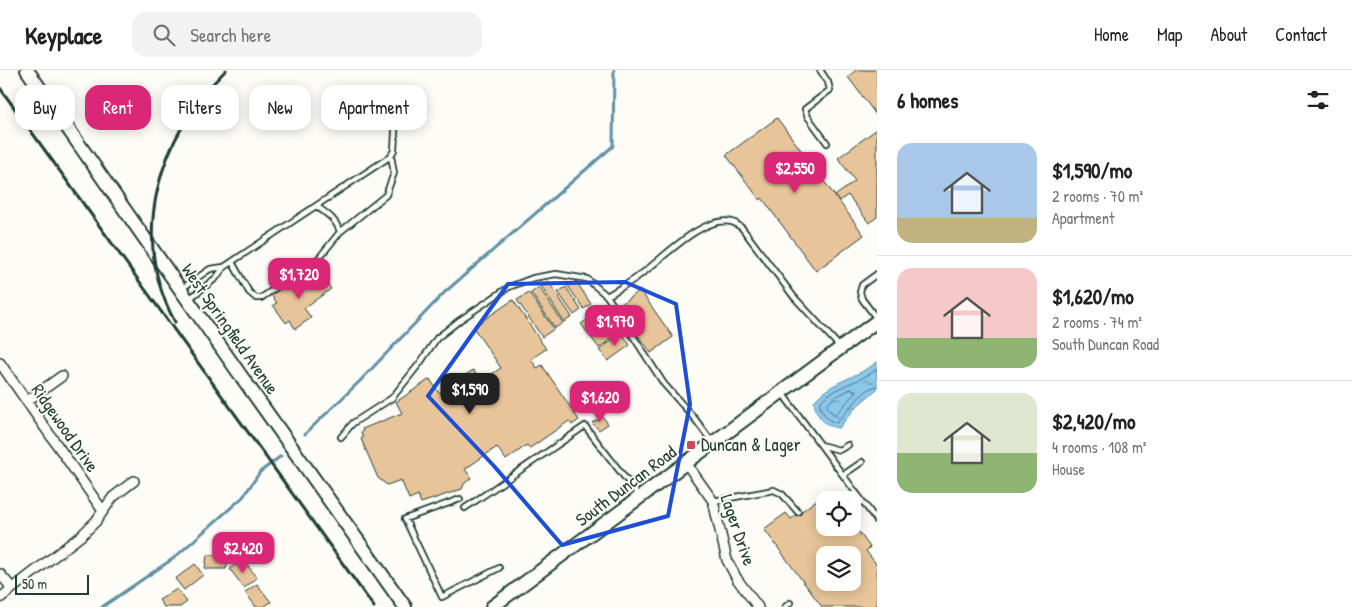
<!DOCTYPE html>
<html lang="en">
<head>
<meta charset="utf-8">
<style>
	:root { --surface:#fff; --page:#f2f2f2; --text:#222; --muted:#767676; --line:#e0e0e0; --accent:#db2777 }
	body { margin:0; font-family:"Patrick Hand",sans-serif; background:var(--page); color:var(--text); height:100vh; display:flex; flex-direction:column; font-size:19px; white-space:nowrap }
	* { box-sizing:border-box; margin:0 }
	p { font-size:16px; color:var(--muted) }
	.icon { flex:none; width:28px; height:28px; fill:none; stroke:currentColor; stroke-width:2; stroke-linecap:round; stroke-linejoin:round }
	.map { position:relative; flex:1; overflow:hidden }
	.details { display:flex; flex-direction:column; background:var(--surface); width:475px }
	.details>* { flex:none }
	.top-card { position:absolute; left:15px; top:15px; width:475px; height:45px; display:flex; gap:10px }
	.buttons { position:absolute; left:816px; top:421px; display:grid; gap:10px }
	.buttons a { display:grid; place-items:center; width:45px; height:45px; border-radius:10px; background:var(--surface); box-shadow:0 2px 12px #0003; font-size:25px }
	.scale { position:absolute; left:15px; bottom:12px; width:74px; box-sizing:border-box; padding-left:5px; border:2px solid #1f3d34; border-top:0; font-size:14px; line-height:18px; white-space:nowrap; color:#1f3d34; -webkit-text-stroke:4px #fdfcf7; paint-order:stroke }
	.price { position:absolute; translate:-50% -42px; padding:0 11px; border-radius:10px; background:var(--accent); color:#fff; font-size:16px; line-height:32px; filter:drop-shadow(0 1px 2px #0008) }
	.price::after { content:''; position:absolute; left:50%; top:30px; width:15px; height:11px; margin-left:-8px; background:inherit; clip-path:polygon(0 0,100% 0,50% 100%) }
	.price.current { background:#222; color:#fff }
	ul { padding:0; list-style:none }
	li { display:flex; align-items:center; gap:15px; height:125px; padding:0 20px }
	li+li { border-top:1px solid var(--line) }
	li span { display:grid; place-items:center; flex:none; width:140px; height:100px; border-radius:15px; color:#555 }
	li>.icon { margin-inline-start:auto }
	span .icon { width:60px; height:60px; fill:#fffc; stroke-width:1 }
	li b { font-size:21px }
	h2 { display:flex; justify-content:space-between; align-items:center; height:60px; padding:0 20px; font-size:21px }
	.pill { padding:0 18px; border-radius:15px; background:var(--surface); box-shadow:0 2px 12px #0003; font-size:18px; line-height:45px }
	.pill.current { background:var(--accent); color:#fff }
	header { display:flex; align-items:center; gap:30px; box-sizing:border-box; height:70px; padding:0 25px; background:var(--surface); border-bottom:1px solid var(--line) }
	header strong { font-size:24px }
	nav { display:flex; gap:28px; margin-inline-start:auto; font-size:18px }
	.search { width:350px; height:45px; background:var(--page); display:flex; align-items:center; gap:12px; box-sizing:border-box; padding:0 18px; border-radius:15px; color:var(--muted); font-size:19px }
	main { display:flex; flex:1; min-height:0 }
	.map>svg:first-child { display:block }
	.water { fill:url(#water-ripples); stroke:#6090a2 }
	.lines { fill:none; stroke-linecap:round; stroke-linejoin:round }
	.shore { stroke:#4b747e; stroke-width:1 }
	.stream { stroke:#6090a2; stroke-width:3 }
	.building { fill:#e7c499; stroke:#1f3d34; fill-rule:evenodd }
	.lane-casing { stroke:#1f3d34; stroke-width:8 }
	.street-casing { stroke:#1f3d34; stroke-width:12 }
	.secondary-casing { stroke:#1f3d34; stroke-width:16 }
	.lane { stroke:#fdfcf7; stroke-width:4.5 }
	.street { stroke:#fdfcf7; stroke-width:9 }
	.secondary { stroke:#fdfcf7; stroke-width:12 }
	.rail { stroke:#1f3d34; stroke-width:3 }
	.marked { fill:none; stroke:#1d4ed8; stroke-width:4; stroke-linejoin:round }
	.poi-dot { fill:#d1495b; stroke:#fdfcf7; stroke-width:2 }
	.labels { text-anchor:middle; stroke-width:4; stroke-linejoin:round; paint-order:stroke }
	.street-label { font-size:18px; fill:#1f3d34; stroke:#fdfcf7 }
	.poi-label { font-size:18px; fill:#1f3d34; stroke:#fdfcf7; text-anchor:start }
</style>
</head>
<body>
<header>
<strong>Keyplace</strong>
<div class="search"><svg class="icon" aria-label="search" viewBox="0 0 24 24"><circle cx="10" cy="10" r="6"/><path d="M15 15l6 6"/></svg>Search here</div>
<nav><a>Home</a><a>Map</a><a>About</a><a>Contact</a></nav>
</header>
<main>
<div class="map">
<svg width="877" height="537" viewBox="0 0 877 537">
	<defs>
		<pattern id="water-ripples" width="26" height="14" patternUnits="userSpaceOnUse" patternTransform="scale(1.25)"><rect width="26" height="14" fill="#8cc7ec"/><path d="M2 4q2-2 4 0t4 0M15 11q2-2 4 0t4 0" fill="none" stroke="#72a3c0"/></pattern>
	</defs>
	<rect width="100%" height="100%" fill="#fdfcf7"/>
	<filter id="ink" filterUnits="userSpaceOnUse"><feTurbulence type="fractalNoise" baseFrequency=".02" numOctaves="2"/><feDisplacementMap in="SourceGraphic" scale="10" xChannelSelector="R" yChannelSelector="G"/><feConvolveMatrix kernelMatrix="1 2 1 2 8 2 1 2 1" color-interpolation-filters="sRGB"/></filter>
	<g filter="url(#ink)">
		<!-- water -->
		<path class="water" d="M877 292V319L856 337 839 358C825 357 815 345 814 331 831 311 857 308 877 292Z"/>
		<g class="lines">
			<!-- shore -->
			<path class="shore" d="M877 299C860 313 835 315 820 332V337C824 344 828 352 837 353 847 342 863 318 877 316
				M852 319 855 320V323L836 344H833L827 336V334L837 326Z"/>
			<!-- stream -->
			<path class="stream" d="M305 364 360 311 445 222 613 76 614 0
				M102 537 174 488 243 427 260 402 281 386"/>
		</g>
		<!-- building -->
		<path class="building" d="M856 0H877V46L848 7Z
			M777 48 864 165 816 201 762 128 760 130 726 85Z
			M877 59V147L869 153 848 125 839 131 835 126 855 111 838 88Z
			M319 202 331 219 304 238 311 248 295 259 290 250 286 253 273 235 277 233 271 225 287 213 292 221Z
			M548 211 572 247 564 252 541 216Z
			M576 211 591 234 584 239 568 216Z
			M539 217 563 253 555 258 531 223Z
			M566 217 581 240 574 245 558 222Z
			M640 220 673 267 651 283 617 237Z
			M529 223 554 259 542 267 517 230Z
			M513 230 546 279 531 289 537 298 542 295 579 350 572 355 569 351 530 378 527 375 506 390 497 377 465 399 471 408 464 414 462 419 421 433 418 425 409 429 401 410 387 415 378 408 361 369 363 368 361 362 363 361 362 359 402 343 396 332 430 309 439 323 443 320 447 325 454 320 451 315 473 300 481 311 501 298 473 257Z
			M599 241 607 253 590 266 581 254Z
			M612 251 621 262 599 278 590 266Z
			M622 263 630 275 608 291 599 280Z
			M603 347 608 354 599 360 592 353Z
			M829 421 835 430H825V458H852V453L870 477 866 481 877 495V537H822L764 459 786 443 791 449ZM825 485H852V512H825Z
			M207 485H229L226 499H205Z
			M243 489 257 508 244 518 230 499Z
			M195 494 203 505 184 520 175 509Z
			M257 514 271 532 263 537H256L245 522Z
			M177 519 187 532 180 537H164L159 530Z"/>
		<g class="lines">
			<!-- lane casing -->
			<g class="lane-casing">
				<path id="lane" d="M820 0 828 12 830 20 805 39 808 47 827 73
					M340 162 386 125 394 103 391 86
					M232 192 249 222 256 228H261L319 188 340 162C336 149 326 143 316 136
					M877 204 862 215 860 222 862 229 877 249
					M181 219 210 199 224 197
					M607 226C618 219 630 213 640 205 663 189 702 145 732 152 736 153 739 156 742 158L794 227 840 277
					M189 229 216 208 224 197 391 86 394 80 397 28
					M782 323 877 451
					M341 367 353 353 392 328 420 293 437 268 460 250 509 217 533 208 556 204 587 209 607 226 664 314 695 349 712 372
					M821 375 839 380 848 375
					M843 405 862 392
					M460 429 405 449 442 527 499 498
					M713 431 774 420 782 424 798 442
					M465 438 585 356 639 426
					M785 537 790 533"/>
			</g>
			<!-- street casing -->
			<g class="street-casing">
				<path id="street" d="M0 293 103 441
					M27 331 62 306
					M686 393 713 431 727 490 737 509 758 537
					M0 504 12 518
					M0 528 82 465 96 451 113 427 134 411"/>
			</g>
			<!-- secondary casing -->
			<g class="secondary-casing">
				<path id="secondary" d="M27 0 241 306 405 537
					M492 537 877 251"/>
			</g>
			<!-- lane -->
			<use href="#lane" class="lane"/>
			<!-- street -->
			<use href="#street" class="street"/>
			<!-- secondary -->
			<use href="#secondary" class="secondary"/>
			<!-- rail -->
			<path class="rail" d="M0 18 374 537
				M175 252C128 165 159 66 226 0"/>
		</g>
	</g>
	<!-- marked area -->
	<path class="marked" d="M625 212 676 234 690 334 668 446 562 475 494 396 428 326 508 214Z"/>
	<!-- markers -->
	<rect class="poi-dot" x="686" y="370" width="10" height="10" rx="2.5"/>
	<g class="labels">
		<!-- street labels -->
		<g class="street-label">
			<text transform="translate(230 259) rotate(55)" y="6">West Springfield Avenue</text>
			<text transform="translate(65 358) rotate(55)" y="6">Ridgewood Drive</text>
			<text transform="translate(626 416) rotate(-37)" y="6">South Duncan Road</text>
			<text transform="translate(738 460) rotate(71)" y="6">Lager Drive</text>
		</g>
		<!-- poi labels -->
		<g class="poi-label">
			<text x="701" y="381">Duncan &amp; Lager</text>
		</g>
	</g>
</svg>
<div class="buttons">
<a><svg class="icon" aria-label="locate" viewBox="0 0 24 24"><circle cx="12" cy="12" r="6"/><path d="M12 2v4M12 18v4M2 12h4M18 12h4"/></svg></a>
<a><svg class="icon" aria-label="layers" viewBox="0 0 24 24"><path d="M12 4l9 5-9 5-9-5zM3 14l9 5 9-5"/></svg></a>
</div>
<div class="scale">50 m</div>
<b class="price" style="left:795px;top:124px">$2,550</b>
<b class="price" style="left:299px;top:230px">$1,720</b>
<b class="price" style="left:615px;top:277px">$1,970</b>
<b class="price current" style="left:470px;top:345px">$1,590</b>
<b class="price" style="left:600px;top:353px">$1,620</b>
<b class="price" style="left:243px;top:504px">$2,420</b>
<div class="top-card">
<a class="pill">Buy</a>
<a class="pill current">Rent</a>
<a class="pill">Filters</a>
<a class="pill">New</a>
<a class="pill">Apartment</a>
</div>
</div>
<section class="details">
<h2>6 homes<svg class="icon" aria-label="filters" viewBox="0 0 24 24"><path d="M4 7h16M4 17h16"/><circle cx="9" cy="7" r="2"/><circle cx="15" cy="17" r="2"/></svg></h2>
<ul>
<li><span style="background:linear-gradient(#a9c7e8 75%,#c2b280 0)"><svg class="icon" aria-label="home" viewBox="0 0 24 24"><path d="M3 11l9-7 9 7M6 9v11h12V9"/></svg></span><div><b>$1,590/mo</b><p>2 rooms · 70 m²</p><p>Apartment</p></div></li>
<li><span style="background:linear-gradient(#f6c9c9 70%,#8fb573 0)"><svg class="icon" aria-label="home" viewBox="0 0 24 24"><path d="M3 11l9-7 9 7M6 9v11h12V9"/></svg></span><div><b>$1,620/mo</b><p>2 rooms · 74 m²</p><p>South Duncan Road</p></div></li>
<li><span style="background:linear-gradient(#dfe7d0 60%,#8fb573 0)"><svg class="icon" aria-label="home" viewBox="0 0 24 24"><path d="M3 11l9-7 9 7M6 9v11h12V9"/></svg></span><div><b>$2,420/mo</b><p>4 rooms · 108 m²</p><p>House</p></div></li>
</ul>
</section>
</main>
</body>
</html>
